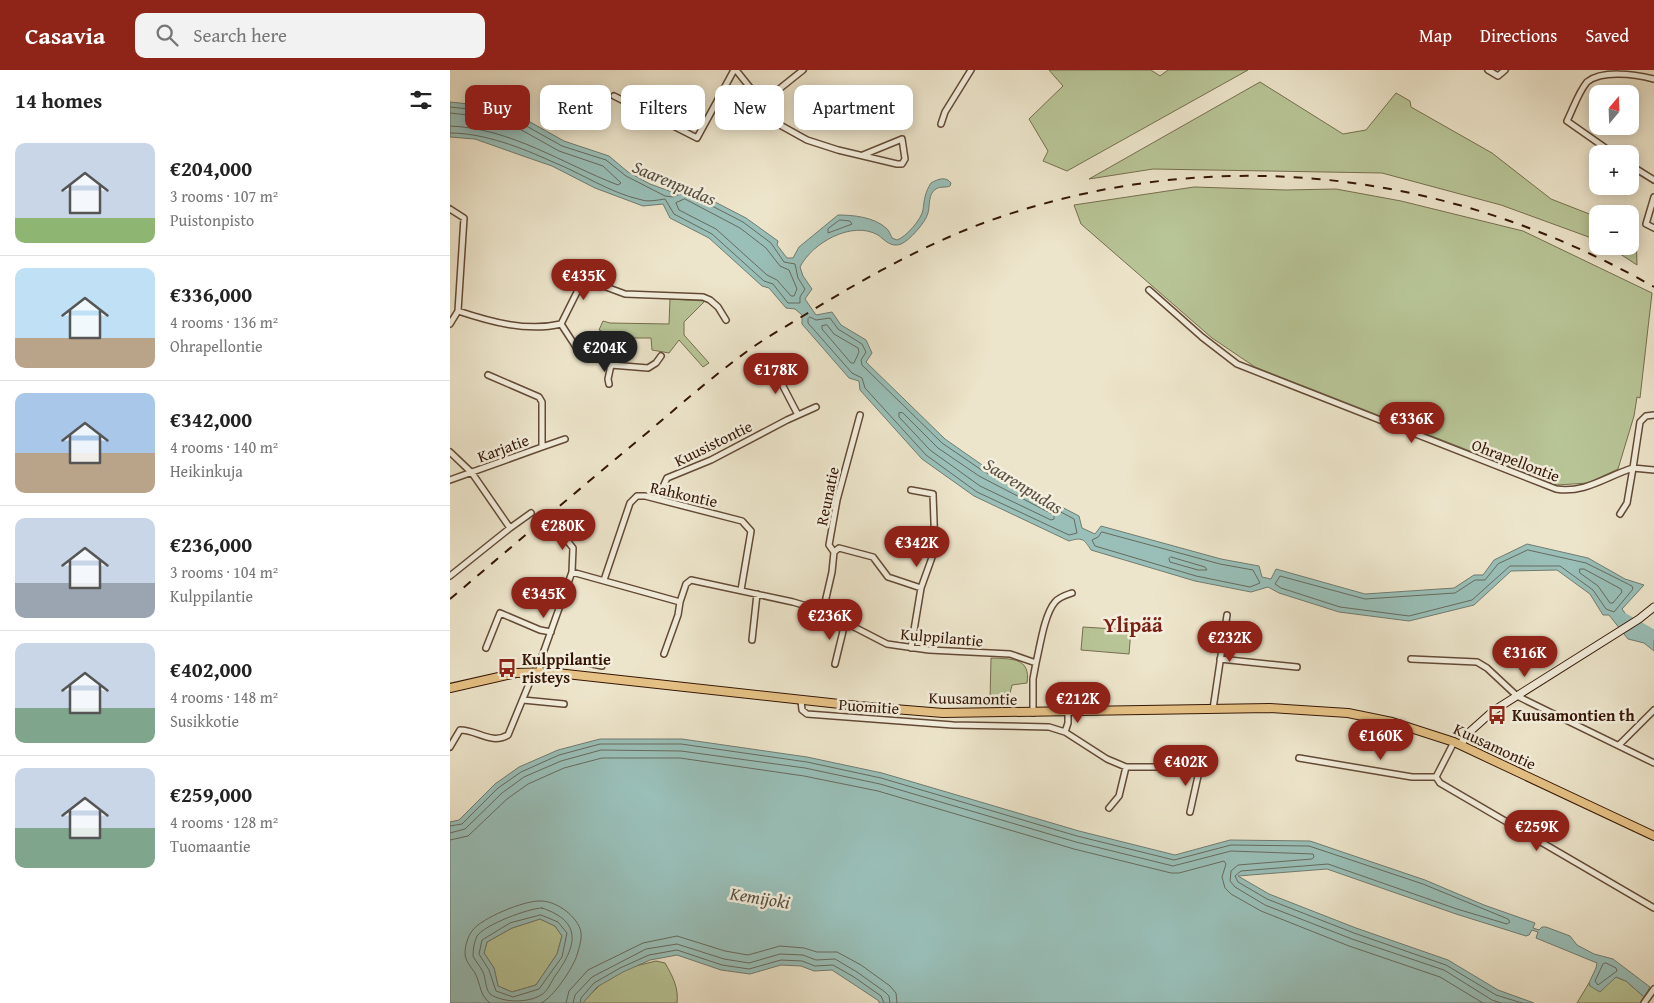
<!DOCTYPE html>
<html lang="en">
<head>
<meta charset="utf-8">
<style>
	:root { --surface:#fff; --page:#f2f2f2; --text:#222; --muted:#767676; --line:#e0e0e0; --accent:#8f2418 }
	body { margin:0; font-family:"Gentium Book Plus",serif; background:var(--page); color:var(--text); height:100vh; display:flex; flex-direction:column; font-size:19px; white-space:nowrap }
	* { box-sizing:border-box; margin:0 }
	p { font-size:16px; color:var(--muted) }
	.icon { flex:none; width:28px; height:28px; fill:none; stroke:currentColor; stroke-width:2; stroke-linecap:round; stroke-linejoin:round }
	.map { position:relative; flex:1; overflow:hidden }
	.drawer { display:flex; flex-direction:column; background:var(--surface); width:450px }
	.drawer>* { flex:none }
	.banner { position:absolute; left:15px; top:15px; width:475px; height:45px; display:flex; gap:10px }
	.needle { width:32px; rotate:19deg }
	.controls { position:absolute; left:1139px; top:15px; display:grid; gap:10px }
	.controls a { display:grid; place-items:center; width:50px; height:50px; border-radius:10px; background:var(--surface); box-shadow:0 2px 12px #0003; font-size:25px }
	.price { position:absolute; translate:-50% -42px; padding:0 11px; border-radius:18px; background:var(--accent); color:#fff; font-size:16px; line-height:32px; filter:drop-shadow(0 1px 2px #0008) }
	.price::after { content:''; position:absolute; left:50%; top:30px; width:15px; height:11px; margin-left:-8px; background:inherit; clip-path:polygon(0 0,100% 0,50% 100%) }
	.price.active { background:#222; color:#fff }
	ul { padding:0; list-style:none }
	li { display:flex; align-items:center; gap:15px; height:125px; padding:0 15px }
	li+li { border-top:1px solid var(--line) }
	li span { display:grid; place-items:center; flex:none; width:140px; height:100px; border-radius:10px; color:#555 }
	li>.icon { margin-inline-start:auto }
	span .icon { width:60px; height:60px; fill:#fffc; stroke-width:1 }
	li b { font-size:21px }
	h2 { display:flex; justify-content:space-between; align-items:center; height:60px; padding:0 15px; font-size:21px }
	.chip { padding:0 18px; border-radius:10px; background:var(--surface); box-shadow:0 2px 12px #0003; font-size:18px; line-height:45px }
	.chip.active { background:var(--accent); color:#fff }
	header { display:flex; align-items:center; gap:30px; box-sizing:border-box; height:70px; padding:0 25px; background:var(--accent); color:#fff }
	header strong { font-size:24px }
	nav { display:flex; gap:28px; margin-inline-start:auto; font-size:18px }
	.search { width:350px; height:45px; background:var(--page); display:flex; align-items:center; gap:12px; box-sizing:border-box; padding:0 18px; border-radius:10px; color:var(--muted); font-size:19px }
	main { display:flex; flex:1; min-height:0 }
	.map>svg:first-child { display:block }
	.green { fill:#b8c597; stroke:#766e4e }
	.water { fill:#99bfb8; stroke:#717b70; fill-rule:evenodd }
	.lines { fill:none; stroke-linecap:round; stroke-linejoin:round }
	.shore { stroke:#676a5e; stroke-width:1 }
	.river { stroke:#99bfb8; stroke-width:10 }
	.minor-casing { stroke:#634a36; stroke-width:8 }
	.secondary-casing { stroke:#351605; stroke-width:9 }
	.primary-casing { stroke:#351605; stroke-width:10 }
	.minor { stroke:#f3eedd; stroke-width:5 }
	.secondary { stroke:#f3eedd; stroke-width:7 }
	.primary { stroke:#e6c286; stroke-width:8 }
	.rail { stroke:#351605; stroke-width:2; stroke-dasharray:9 9; stroke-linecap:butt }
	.labels { text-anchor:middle; stroke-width:5; stroke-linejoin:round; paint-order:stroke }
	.street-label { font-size:16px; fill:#351605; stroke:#f3eedd }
	.poi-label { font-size:16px; font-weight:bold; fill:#351605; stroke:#f3eedd; text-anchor:start }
	.water-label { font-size:18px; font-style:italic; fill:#585144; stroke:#f3eedd }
	.district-label { font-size:21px; font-weight:bold; fill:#7a1f14; stroke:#f3eedd }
</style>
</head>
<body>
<header>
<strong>Casavia</strong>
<div class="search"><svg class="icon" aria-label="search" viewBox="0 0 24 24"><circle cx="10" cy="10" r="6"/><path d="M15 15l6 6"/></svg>Search here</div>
<nav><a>Map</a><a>Directions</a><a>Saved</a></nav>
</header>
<main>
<section class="drawer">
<h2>14 homes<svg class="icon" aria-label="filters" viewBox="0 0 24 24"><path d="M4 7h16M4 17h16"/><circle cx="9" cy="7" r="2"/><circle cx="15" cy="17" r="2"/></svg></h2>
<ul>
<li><span style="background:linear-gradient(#c9d6e8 75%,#8fb573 0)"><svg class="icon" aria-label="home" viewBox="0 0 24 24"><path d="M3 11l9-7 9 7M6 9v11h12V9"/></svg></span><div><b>€204,000</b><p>3 rooms · 107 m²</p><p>Puistonpisto</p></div></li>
<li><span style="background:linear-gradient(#bfe0f5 70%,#b9a48a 0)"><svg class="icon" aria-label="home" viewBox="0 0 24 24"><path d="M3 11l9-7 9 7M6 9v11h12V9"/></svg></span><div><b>€336,000</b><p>4 rooms · 136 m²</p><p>Ohrapellontie</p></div></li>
<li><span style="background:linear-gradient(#a9c7e8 60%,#b9a48a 0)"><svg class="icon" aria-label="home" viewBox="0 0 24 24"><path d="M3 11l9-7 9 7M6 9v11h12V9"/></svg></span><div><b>€342,000</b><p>4 rooms · 140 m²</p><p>Heikinkuja</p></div></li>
<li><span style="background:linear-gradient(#c9d6e8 65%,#9aa5b1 0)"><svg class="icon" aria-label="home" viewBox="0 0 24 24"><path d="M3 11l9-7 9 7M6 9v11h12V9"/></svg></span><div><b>€236,000</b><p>3 rooms · 104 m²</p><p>Kulppilantie</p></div></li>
<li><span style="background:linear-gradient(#c9d6e8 65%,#7fa58c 0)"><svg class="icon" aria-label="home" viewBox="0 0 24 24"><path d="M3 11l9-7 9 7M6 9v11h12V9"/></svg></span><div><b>€402,000</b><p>4 rooms · 148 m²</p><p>Susikkotie</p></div></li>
<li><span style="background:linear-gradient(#c9d6e8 60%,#7fa58c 0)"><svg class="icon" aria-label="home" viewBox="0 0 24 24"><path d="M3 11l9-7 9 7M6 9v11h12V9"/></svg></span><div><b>€259,000</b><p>4 rooms · 128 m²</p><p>Tuomaantie</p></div></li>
</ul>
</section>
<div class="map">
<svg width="1204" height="933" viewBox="0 0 1204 933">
	<rect width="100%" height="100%" fill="#ede5cb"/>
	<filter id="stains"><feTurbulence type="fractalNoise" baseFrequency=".004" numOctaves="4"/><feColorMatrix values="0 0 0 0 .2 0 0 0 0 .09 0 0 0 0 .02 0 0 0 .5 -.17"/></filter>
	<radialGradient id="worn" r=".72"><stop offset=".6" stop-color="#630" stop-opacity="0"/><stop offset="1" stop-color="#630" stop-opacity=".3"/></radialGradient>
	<!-- green -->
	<path class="green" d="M599 0H701L710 6 718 0H798L617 101 593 91 598 81 579 49 613 16Z
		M810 12 893 64 916 60 946 23 960 31 961 37 1042 83 1101 129 1147 147V170L1051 135 932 103 703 99 639 109Z
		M744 117 836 120 886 119 951 131 1073 161 1202 223 1190 328 1187 327 1184 346 1168 399 1138 413 1107 415 805 297 762 268 631 154 624 135Z
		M1180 159 1186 162 1187 195 1158 176H1180Z
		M220 229 255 231 234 252V265L259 293 253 297 229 270 219 283 202 280 201 268H167L149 260 153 251 160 253 219 254Z
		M633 557 681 560 679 584 631 580Z
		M541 588C561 589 581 587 577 613L562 615 558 631H540Z
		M90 849 105 856 112 866 107 884 86 915 62 922 48 916 44 898 34 883 37 872 62 858Z
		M206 891 215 893C222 905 229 918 227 933H132L160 905 169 900Z
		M1166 907 1176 911 1194 927 1190 933H1127L1139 913 1140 916Z"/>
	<!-- water -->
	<path class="water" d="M0 32 38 36 73 48 114 71 159 86 178 102 200 114 222 122 234 116 296 148 328 171 327 175 337 188H343L349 177 388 145C403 145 424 147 436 158 439 160 440 164 442 168L447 170C456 167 471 150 473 140 474 131 475 122 481 113 488 109 496 106 501 113L500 116C496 118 490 116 486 119 478 123 480 136 478 143 476 152 459 171 451 174 441 178 435 170 428 165 402 150 362 173 350 197L353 206 362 219 355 229 366 245 382 242 391 255 416 270 422 283 416 292 495 369 535 397 629 446 632 458 645 464 651 456 771 489 809 496 812 507 821 509 826 499 915 524 1004 518 1024 505H1033L1044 490 1077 474 1138 488 1175 509 1194 515 1172 539 1187 560 1204 562V581L1194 573 1178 569 1159 545H1153L1140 524 1107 500 1061 501 1024 535 959 551 889 542 829 523 818 517 801 522 745 511 641 480C634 469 632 467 619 471L524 426 472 389 410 320 409 311 399 308 352 254V245L345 239 336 238 319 218 312 216 259 168 220 148 213 134 193 136 145 118 102 96 73 86 25 69 0 67Z
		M150 669H232L357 687 432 703 629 761 725 785 780 770 860 771 975 810 1034 835 1085 853 1083 858 1089 860 1092 857H1096L1120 866 1127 875 1144 884 1163 889 1200 917 1194 927 1176 911 1166 907 1150 922 1140 916 1139 913 1146 898 1147 893 1086 868 1088 862 1082 860 1079 865 1076 866 1006 844 877 799 788 806 819 824 906 858 998 890 1048 920 1084 933H429V931L382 900 364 901 351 896 331 895 300 904 271 900 227 885 200 890 173 902 147 917 133 933H0V752L9 750 45 714 69 697 108 680ZM90 849 105 856 112 866 107 884 86 915 62 922 48 916 44 898 34 883 37 872 62 858Z"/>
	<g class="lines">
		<!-- shore -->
		<path class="shore" d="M0 37 37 41 71 53 112 76 156 90 176 106 215 126 223 127 235 122 293 152 321 173 334 192 345 194 348 208 355 219 350 227V233H338L323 214 314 211 262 164 224 144 215 129C208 130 198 132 192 130 160 123 133 104 103 92 72 78 35 63 0 63
			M0 43 36 47 68 58 109 81 153 96 171 113 168 115C113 94 61 58 0 56
			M235 129 290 158 316 178 330 196 339 200 347 219 344 226H341L327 210 317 205 266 159 229 140 226 133Z
			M390 150 400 151 402 154 378 163V159Z
			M360 247 366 250 380 248 388 259 412 274 416 282 411 290 412 295 492 373 533 401 624 449 627 463 619 465 527 422 476 385 415 318 412 308 402 303 358 253V249Z
			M377 255 384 264 408 278 409 282 404 293H401L372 259V256Z
			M453 343 488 378 529 406 604 445V449L601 450 530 416 480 380 449 347V343Z
			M652 462 770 494 803 500 810 513 800 517 746 506 645 476 642 470 648 467Z
			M1078 480 1136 493 1182 516 1183 519 1164 542 1156 539 1143 520 1110 496H1060L1022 530 959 546 890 537 831 518 825 514 830 506 915 529 1005 523 1025 510H1035L1048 494Z
			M721 487 755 497 757 500H748L720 492 719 489Z
			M1130 499H1134L1171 519 1172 522 1163 533H1160L1148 516 1130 503Z
			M0 756 12 754 48 718 71 702 109 685 150 674H231L357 692 431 708 627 766 724 790 781 775 859 776 973 814 1058 849 1060 852 1057 854 1007 839 878 794 791 801 785 806 788 812 817 829 904 863 996 895 1046 925 1072 933
			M0 763 15 759 52 723 74 707 111 691 151 680 231 681 355 698 430 714 626 772 723 796 781 781 863 784 864 787 862 789 788 795 781 801 780 811 785 817 815 835 902 869 994 900 1042 930 1051 933
			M0 770 18 766 57 729 78 714 114 698 152 688H230L354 706 428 721 624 779 721 803H729L774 791 776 794 772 807 775 818 781 824 811 841 899 876 990 907 1033 933
			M92 838C134 852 126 877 105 906 101 912 98 921 91 925 78 933 53 933 40 924 35 918 36 909 33 902 30 896 26 892 23 886 23 880 24 872 27 866 34 855 79 838 92 838Z
			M91 845 108 852 117 863 112 887 89 919 63 927 46 921 39 900 29 884 32 870 60 853Z
			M1156 893 1166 898 1167 901 1148 915 1145 911 1153 894Z
			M40 933C29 925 31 914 25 903 21 897 15 891 15 883 15 876 18 866 22 861 31 848 75 830 91 831 107 831 128 847 131 862 132 870 129 878 127 885 123 898 103 928 91 933
			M116 933 119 921 138 900 193 873 227 866 275 881 298 885 330 876 354 878 367 882H387L411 895 440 916 446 923 447 933
			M123 933 125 925 142 907 196 879 227 874 274 889 299 893 330 884 353 885 366 890 385 889 407 902 435 922 439 926 440 933
			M130 933 131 928 144 913 170 898 199 885 227 880 272 895 299 899 331 890 352 891 365 896 383 895 404 907 431 926 434 933"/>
		<!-- river -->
		<path class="river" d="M1174 548 1204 565"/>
		<!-- minor casing -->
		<g class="minor-casing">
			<path id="minor" d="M286 0 330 55 357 70 388 80 447 94H452L455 89 452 69 413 85
				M1038 0 1048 6 1055 0
				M164 26 247 68 284 0
				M313 32 353 0
				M491 54 495 42 521 0
				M1164 84 1117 51C1123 39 1128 23 1137 12 1152 0 1184 4 1204 9
				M1180 95 1204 110
				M1204 127 1196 154 1204 158
				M0 139 14 148 8 241 0 254
				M699 220 752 267 787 294 1106 419C1134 424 1157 406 1183 398L1177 433 1170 444
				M8 241C41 252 77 262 111 254L129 218 132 214 140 211 175 224 253 227 260 230 268 237 276 250
				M111 254 126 277 161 295 198 298 206 293 211 286
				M322 295 348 345
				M159 314 158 309 161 295
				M1204 345 1196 346 1190 352 1183 398 1204 400
				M92 377 115 369
				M0 382 22 403 60 458 81 443
				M0 410 92 377V332L89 327 38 305
				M208 428 217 408 261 390 337 350 366 337
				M384 482 389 478 423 487 438 507 471 518
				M122 502 230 532 236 514 241 510 343 532 373 541 437 574 479 580 560 584 586 593 583 609V643
				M0 506 60 458
				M154 510 180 433 187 426H195L292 451 301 461 291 520
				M373 541 382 502 384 482 379 475 387 430 410 345
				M302 570 307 524
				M36 578 50 543 90 560 101 562
				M461 578 471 518 485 479 483 424 461 420
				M214 584 228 545 230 532
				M91 589 133 592 152 596
				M770 589 847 597
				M961 589 1027 592 1037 598 1067 626 1204 693
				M586 593C590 577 594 545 605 532 609 527 616 525 622 523
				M385 594 395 553
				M89 602 91 589 122 502 123 478 108 459
				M73 630 114 634
				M351 630 352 640 357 644 503 655 599 657 615 662 657 689 676 697H750L764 693
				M763 639 777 545
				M615 662 618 653V642
				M1169 675 1204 640
				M0 677 10 660C28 660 41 675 58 665L79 614 81 602
				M849 688 962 707H986L1004 672
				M986 707 990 713 1204 838
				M659 738 669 726 676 697
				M740 742 750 697
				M1194 933 1204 919"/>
		</g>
		<!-- secondary casing -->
		<g class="secondary-casing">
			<path id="secondary" d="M1011 675 1015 666 1043 641 1189 549 1204 537"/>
		</g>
		<!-- primary casing -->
		<g class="primary-casing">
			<path id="primary" d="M0 618 66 603 98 602 408 636 493 643 820 638 898 643 942 652 1004 672 1204 766"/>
		</g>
		<!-- minor -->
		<use href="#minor" class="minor"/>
		<!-- secondary -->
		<use href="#secondary" class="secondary"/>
		<!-- primary -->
		<use href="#primary" class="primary"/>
		<!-- rail -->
		<path class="rail" d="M0 529C64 475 128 420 192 367 229 336 264 305 303 277 322 264 342 253 361 241 417 207 474 175 536 152 762 71 997 99 1204 217"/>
	</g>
	<!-- icons -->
	<defs>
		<g id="bus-bare" transform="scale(1.5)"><path d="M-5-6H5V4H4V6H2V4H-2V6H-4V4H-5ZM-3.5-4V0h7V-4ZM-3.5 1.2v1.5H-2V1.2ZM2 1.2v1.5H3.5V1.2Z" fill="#8f2418" stroke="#f3eedd" stroke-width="2.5" paint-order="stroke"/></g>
	</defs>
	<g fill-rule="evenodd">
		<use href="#bus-bare" x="57" y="598"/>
		<use href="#bus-bare" x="1047" y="645"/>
	</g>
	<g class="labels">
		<!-- street labels -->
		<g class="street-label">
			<text transform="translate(263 373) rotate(-26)" y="6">Kuusistontie</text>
			<text transform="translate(53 378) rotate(-20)" y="6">Karjatie</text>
			<text transform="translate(1066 390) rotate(21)" y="6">Ohrapellontie</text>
			<text transform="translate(234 424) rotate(13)" y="6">Rahkontie</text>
			<text transform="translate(377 426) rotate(-78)" y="6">Reunatie</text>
			<text transform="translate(492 567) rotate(5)" y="6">Kulppilantie</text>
			<text transform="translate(523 628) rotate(1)" y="6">Kuusamontie</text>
			<text transform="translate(419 636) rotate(4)" y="6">Puomitie</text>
			<text transform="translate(1045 676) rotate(25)" y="6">Kuusamontie</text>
		</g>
		<!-- poi labels -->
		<g class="poi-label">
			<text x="72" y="595">Kulppilantie<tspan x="72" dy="18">risteys</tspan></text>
			<text x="1062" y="651">Kuusamontien th</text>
		</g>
		<!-- water labels -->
		<g class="water-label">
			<text transform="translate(224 113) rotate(23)" y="6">Saarenpudas</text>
			<text transform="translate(573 416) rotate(32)" y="6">Saarenpudas</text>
			<text transform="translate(310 828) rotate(9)" y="6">Kemijoki</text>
		</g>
		<!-- district labels -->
		<g class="district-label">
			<text x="683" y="562">Ylipää</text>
		</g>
	</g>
	<rect width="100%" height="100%" filter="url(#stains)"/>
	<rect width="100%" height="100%" fill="url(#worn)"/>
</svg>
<div class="controls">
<a><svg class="needle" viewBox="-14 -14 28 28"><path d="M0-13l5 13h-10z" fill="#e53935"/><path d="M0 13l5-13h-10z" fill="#767676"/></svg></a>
<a>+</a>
<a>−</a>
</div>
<b class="price" style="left:134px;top:231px">€435K</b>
<b class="price active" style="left:155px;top:303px">€204K</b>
<b class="price" style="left:326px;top:325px">€178K</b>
<b class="price" style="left:962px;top:374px">€336K</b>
<b class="price" style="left:113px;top:481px">€280K</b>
<b class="price" style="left:467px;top:498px">€342K</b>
<b class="price" style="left:94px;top:549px">€345K</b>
<b class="price" style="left:380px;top:571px">€236K</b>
<b class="price" style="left:780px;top:593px">€232K</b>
<b class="price" style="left:1075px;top:608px">€316K</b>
<b class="price" style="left:628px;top:654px">€212K</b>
<b class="price" style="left:931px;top:691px">€160K</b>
<b class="price" style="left:736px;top:717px">€402K</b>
<b class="price" style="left:1087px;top:782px">€259K</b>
<div class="banner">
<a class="chip active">Buy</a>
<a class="chip">Rent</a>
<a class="chip">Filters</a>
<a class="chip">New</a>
<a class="chip">Apartment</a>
</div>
</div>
</main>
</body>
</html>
